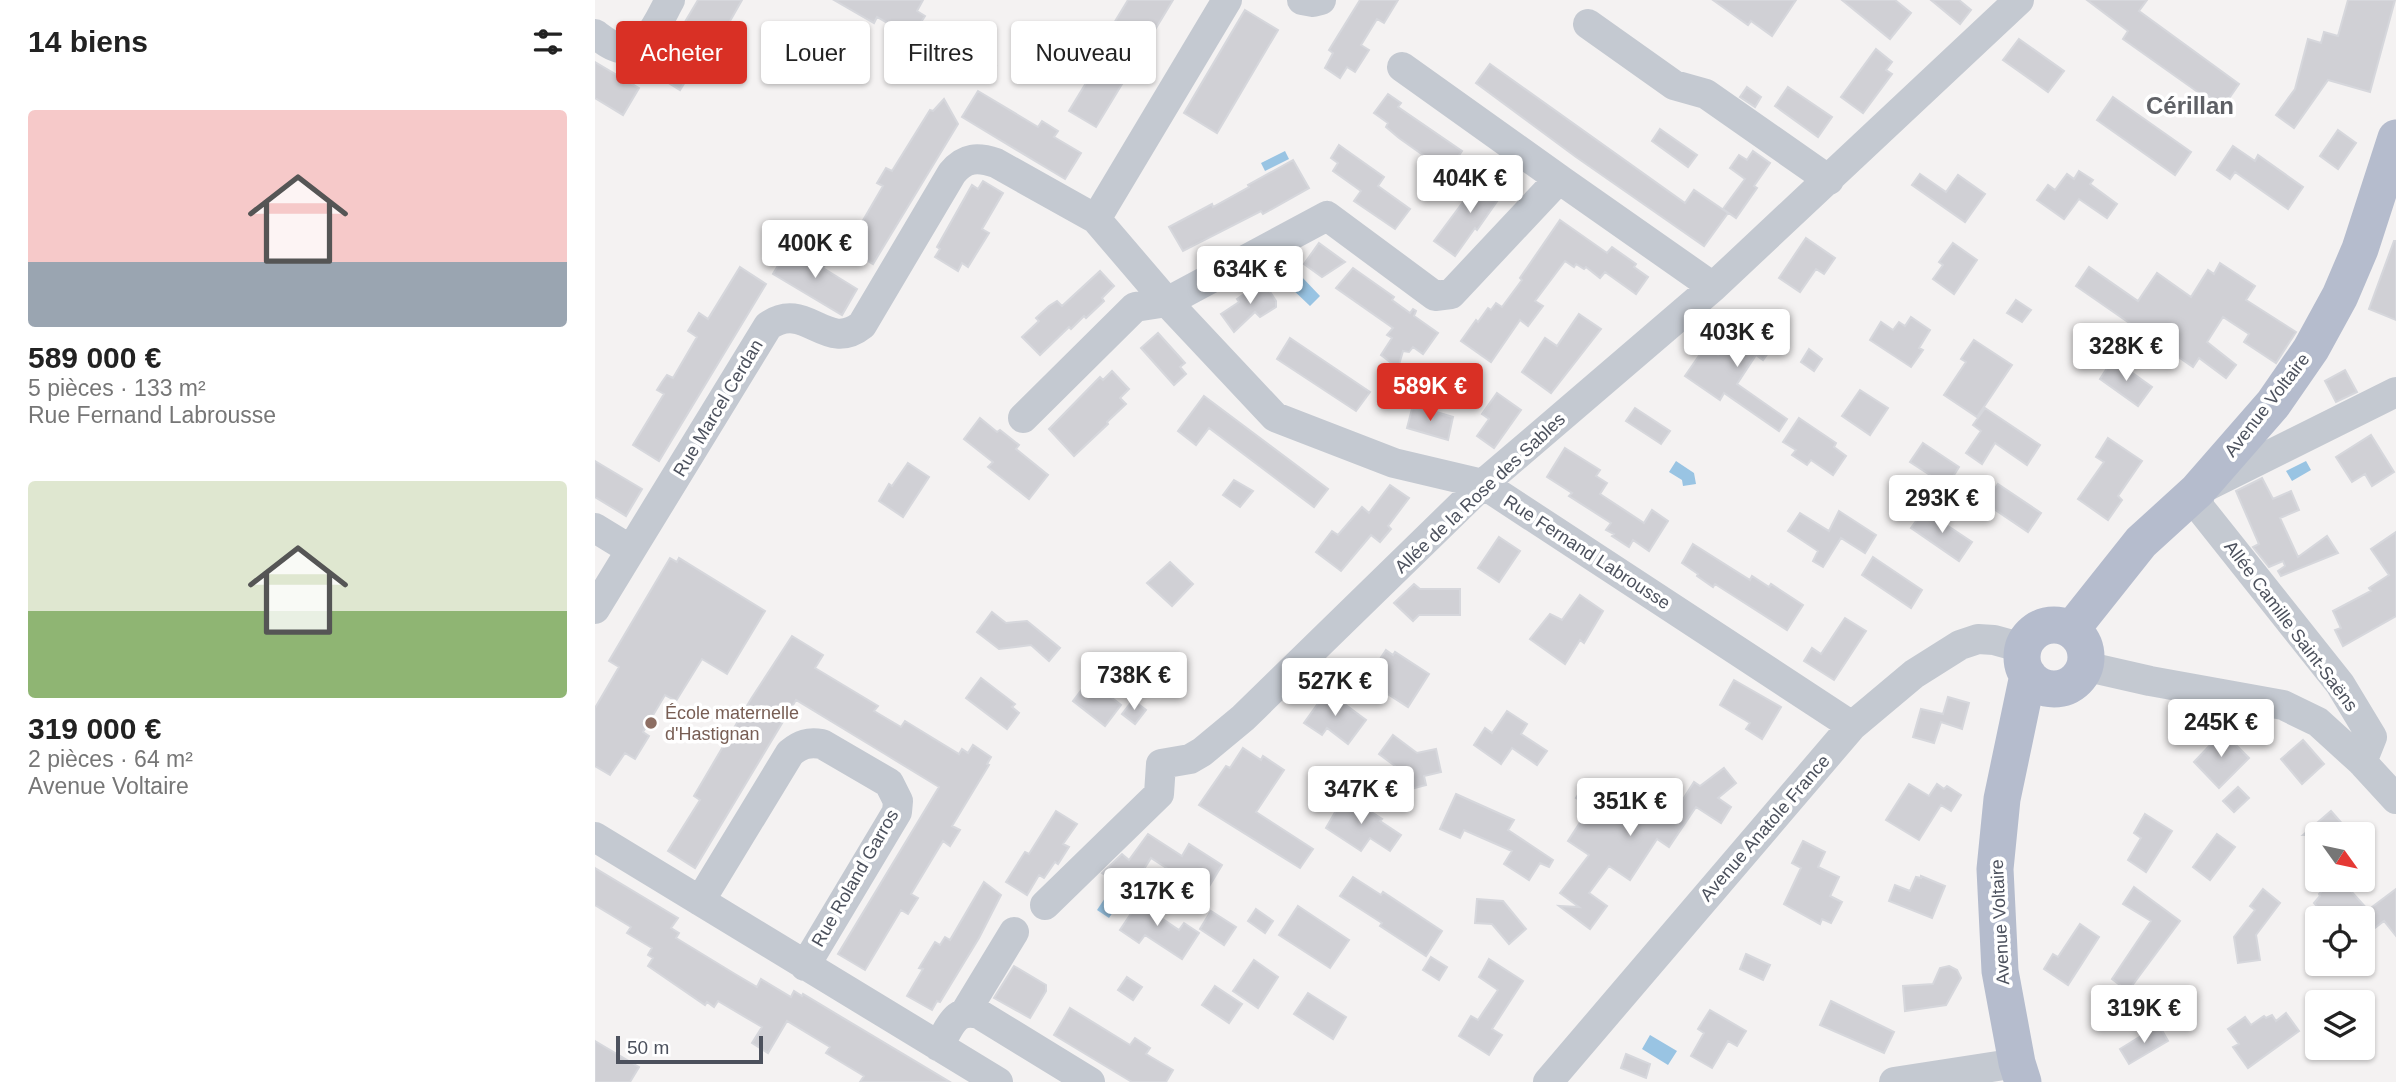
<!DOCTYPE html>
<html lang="fr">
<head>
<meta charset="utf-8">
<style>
	:root { --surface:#fff; --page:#f6f6f6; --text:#222; --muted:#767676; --accent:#d93025 }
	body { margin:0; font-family:Arial,sans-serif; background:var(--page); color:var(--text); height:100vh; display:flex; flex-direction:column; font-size:26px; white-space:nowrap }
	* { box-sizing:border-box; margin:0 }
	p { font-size:23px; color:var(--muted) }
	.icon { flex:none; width:38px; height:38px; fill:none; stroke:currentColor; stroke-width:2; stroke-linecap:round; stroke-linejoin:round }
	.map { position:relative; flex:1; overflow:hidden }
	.panel { display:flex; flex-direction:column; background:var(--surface); width:595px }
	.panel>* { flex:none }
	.hud { position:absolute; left:21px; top:21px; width:665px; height:63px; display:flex; gap:14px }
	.needle { width:46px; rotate:123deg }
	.controls { position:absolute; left:1710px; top:822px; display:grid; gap:14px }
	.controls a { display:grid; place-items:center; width:70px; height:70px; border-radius:7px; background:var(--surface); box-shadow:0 2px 5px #0004; font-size:35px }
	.scale { position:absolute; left:21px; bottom:18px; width:147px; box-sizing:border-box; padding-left:7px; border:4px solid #4c515d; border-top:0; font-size:19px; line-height:24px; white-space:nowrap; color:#4c515d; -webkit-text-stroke:5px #fff; paint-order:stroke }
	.price { position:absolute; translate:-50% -60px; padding:0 16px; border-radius:7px; background:#fff; color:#222; font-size:23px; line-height:46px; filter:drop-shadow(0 2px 4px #0008) }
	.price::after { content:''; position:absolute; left:50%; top:42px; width:21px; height:16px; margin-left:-10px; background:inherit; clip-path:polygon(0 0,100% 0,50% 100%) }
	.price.selected { background:var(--accent); color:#fff }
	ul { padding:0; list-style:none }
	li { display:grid; align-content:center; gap:14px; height:371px; padding:0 28px }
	li span { display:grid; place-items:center; height:217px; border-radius:7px; color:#555 }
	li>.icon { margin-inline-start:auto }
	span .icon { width:126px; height:126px; fill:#fffc; stroke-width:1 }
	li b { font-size:30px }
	h2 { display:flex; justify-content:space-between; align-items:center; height:84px; padding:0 28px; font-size:30px }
	.chip { padding:0 24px; border-radius:7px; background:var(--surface); box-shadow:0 2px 5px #0004; font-size:24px; line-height:63px }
	.chip.selected { background:var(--accent); color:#fff }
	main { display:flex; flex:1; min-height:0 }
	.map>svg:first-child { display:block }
	.water { fill:#99c4e3 }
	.building { fill:#d0d0d5; stroke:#d6d7dc; stroke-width:2 }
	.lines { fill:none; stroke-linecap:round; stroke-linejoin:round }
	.minor { stroke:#c4c9d1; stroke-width:30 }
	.major { stroke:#b5bccd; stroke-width:37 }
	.education-dot { fill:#8d6e63; stroke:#fff; stroke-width:2.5 }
	.labels { text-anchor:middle; stroke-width:7; stroke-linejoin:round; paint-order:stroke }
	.street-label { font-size:18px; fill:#4c515d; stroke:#fff }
	.education-label { font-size:18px; fill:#785e54; stroke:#fff; text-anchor:start }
	.district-label { font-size:24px; font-weight:bold; fill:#5f6166; stroke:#fff }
</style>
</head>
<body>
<main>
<section class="panel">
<h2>14 biens<svg class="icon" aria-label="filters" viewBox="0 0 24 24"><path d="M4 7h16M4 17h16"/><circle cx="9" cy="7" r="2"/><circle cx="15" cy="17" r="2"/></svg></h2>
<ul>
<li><span style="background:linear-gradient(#f6c9c9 70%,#9aa5b1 0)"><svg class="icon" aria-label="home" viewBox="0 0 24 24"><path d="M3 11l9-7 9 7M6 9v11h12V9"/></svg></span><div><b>589 000 €</b><p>5 pièces · 133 m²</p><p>Rue Fernand Labrousse</p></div></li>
<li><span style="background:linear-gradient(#dfe7d0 60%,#8fb573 0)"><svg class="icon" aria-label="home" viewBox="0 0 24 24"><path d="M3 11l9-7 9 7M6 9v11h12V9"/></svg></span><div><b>319 000 €</b><p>2 pièces · 64 m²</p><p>Avenue Voltaire</p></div></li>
</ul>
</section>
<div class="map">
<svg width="1801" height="1082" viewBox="0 0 1801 1082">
	<rect width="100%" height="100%" fill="#f4f2f2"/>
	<!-- water -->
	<path class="water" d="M690 151 694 159 670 171 666 163Z
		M705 275 725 296 715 306 694 286Z
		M1081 461 1099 473 1101 484 1088 486 1087 480 1074 472Z
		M1711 461 1716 470 1697 481 1691 471Z
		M518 886 530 894 514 918 502 910Z
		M1055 1035 1082 1051 1073 1065 1047 1049Z"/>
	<!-- building -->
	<path class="building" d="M103 0H147L123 42 117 38 85 90 59 74Z
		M239 0H328L322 11 330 16 319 33 312 29 316 37 282 17 279 23Z
		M533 0H578L501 127 474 111 505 60 499 56Z
		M765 0H803L789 23 782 19 766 45 774 50 760 72 752 67 745 78 730 68 738 53 734 50Z
		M1118 0H1201L1177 36 1156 21 1153 25Z
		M1247 0H1300L1316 13 1295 39Z
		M1336 0H1364L1376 10 1365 24Z
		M1492 0H1552L1544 11 1644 84 1628 107 1609 93 1607 95 1528 39 1533 31Z
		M1753 0H1800L1775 92 1733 80 1699 128 1681 115 1700 89 1713 39 1726 43 1729 32 1743 36Z
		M650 10 683 30 622 133 589 113Z
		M1424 39 1469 71 1453 92 1408 60Z
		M1281 49 1297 62 1291 70 1297 74 1268 113 1246 97Z
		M380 54 401 66 392 80 371 68Z
		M0 62 44 88 28 115 0 98Z
		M895 64 1090 203 1099 190 1133 213 1109 246 981 157 881 83Z
		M1152 87 1166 97 1160 107 1145 97Z
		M1193 87 1237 117 1223 137 1180 106Z
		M383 91 443 127 447 121 463 131 459 137 486 153 470 179 367 117Z
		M793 94 806 103 803 107 867 151 852 172 804 138 791 127 793 123 779 113Z
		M1518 97 1596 152 1580 175 1502 120Z
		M349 99 363 124 278 264 252 248 288 186 282 183 291 168 297 171 335 110 338 111Z
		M1065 129 1102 155 1093 167 1057 141Z
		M1743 130 1761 143 1743 169 1725 156Z
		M744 145 789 177 783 186 815 209 800 229 759 201 766 191 738 171 743 163 736 158Z
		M1638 146 1660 161 1663 155 1708 187 1693 209 1640 172 1635 179 1622 170Z
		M1158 151 1175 163 1159 186 1162 188 1141 218 1128 209 1150 179 1135 168 1144 155 1152 160Z
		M698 160 714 188 668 214 666 211 588 251 574 227 617 204 618 207 654 187 653 185Z
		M1484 171 1498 180 1495 184 1522 204 1512 218 1484 199 1469 219 1442 200 1453 185 1460 190 1472 174 1479 179Z
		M889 174 910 190 882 230 880 228 860 256 839 241Z
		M1325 174 1351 192 1363 175 1390 194 1370 222 1317 185Z
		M388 181 408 193 387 229 394 233 373 267 367 263 363 271 340 257 345 249 342 247 377 185 383 189Z
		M965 220 1012 253 1017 247 1041 264 1039 267 1053 277 1041 294 1010 272 1005 278 991 267 989 269 981 264 979 267 970 261 940 301 948 306 933 326 925 320 896 362 866 341 881 320 883 322 893 308 896 310 901 303 907 307 927 280 925 278Z
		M1211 238 1240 258 1229 274 1221 269 1205 292 1184 278Z
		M1799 241H1801V320L1774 309Z
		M724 243 750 262 727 277 709 264Z
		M1358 243 1382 260 1359 294 1338 279 1348 265 1344 262Z
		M196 244 230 265 228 268 262 289 247 315 178 274Z
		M1625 263 1660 286 1651 300 1701 332 1681 363 1649 342 1654 334 1628 317 1612 342 1641 365 1631 378 1604 358 1598 367 1481 286 1494 267 1543 301 1562 273 1596 297 1613 270 1619 274Z
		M145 267 171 284 64 461 38 445 69 394 62 390 67 382 72 375 78 378 102 337 93 331 104 313 113 319Z
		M758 268 799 297 797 300 815 313 818 309 821 311 819 316 843 333 828 354 818 347 814 352 808 351 803 368 786 355 797 338 792 335 798 328 741 288Z
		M505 271 519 286 507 298 509 301 491 318 489 316 476 329 474 327 445 355 427 337 444 321 441 318 454 306 462 301 467 306Z
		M668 281 681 301V307L665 317 660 312 639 332 626 314 644 302 642 299Z
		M1421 300 1436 310 1427 322 1412 313Z
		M984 314 1006 329 956 393 927 372 950 338 962 346Z
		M1150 316 1183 339 1168 360 1161 355 1142 384 1192 419 1184 431 1129 393 1125 400 1090 376 1110 347 1123 355Z
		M1316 317 1335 330 1324 348 1328 350 1316 367 1275 340 1286 322 1298 330 1304 322 1310 326Z
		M563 333 590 363 585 367 591 374 579 385 546 348Z
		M695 338 775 392 761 411 682 359Z
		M1379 340 1417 365 1382 417 1349 395 1371 362 1366 359Z
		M1214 349 1227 359 1219 371 1206 362Z
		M1518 359 1557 387 1543 406 1505 379Z
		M1750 370 1762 392 1741 402 1730 381Z
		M517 371 534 389 525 398 531 404 512 422 513 424 479 456 454 429 505 377 508 380Z
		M1265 390 1293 408 1275 435 1247 416Z
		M902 393 926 410 899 448 882 436 894 419 887 414Z
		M609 396 733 489 719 507 614 428 601 445 583 431Z
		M818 405 858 417 853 440 812 428Z
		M1040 408 1075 431 1066 444 1031 421Z
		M1390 408 1445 445 1432 465 1400 443 1387 464 1371 453 1386 431 1378 425Z
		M385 418 402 432 405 430 424 445 421 449 453 475 434 499 393 467 398 462 369 439Z
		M1204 418 1241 443 1239 447 1251 456 1238 475 1216 460 1212 465 1197 455 1201 450 1188 442Z
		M1776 435 1799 472 1777 486 1770 474 1757 482 1741 457Z
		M1513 438 1547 461 1523 496 1527 500 1513 520 1483 499 1509 462 1501 457Z
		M1328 443 1364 467 1352 486 1315 462Z
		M970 448 1005 470 1001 476 1012 483 1005 494 1049 523 1057 510 1073 521 1054 551 1038 540 1034 547 1017 536 1019 534 1011 530 1016 523 974 496 977 493 952 477Z
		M0 461 47 489 31 516 0 497Z
		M313 463 334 477 308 517 284 501 294 484 297 486Z
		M1667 478 1678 499 1696 491 1704 510 1685 518 1703 557 1732 536 1743 553 1686 576 1683 571 1690 566 1688 561 1674 567 1658 547 1664 544 1641 491Z
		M639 480 658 491 645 507 628 495Z
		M1403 484 1446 513 1433 532 1390 503Z
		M795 485 814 498 793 526 796 529 785 542 776 535 746 571 721 552 737 531 743 535 767 507 774 513Z
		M1329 510 1377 542 1364 561 1316 528Z
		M1244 511 1281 535 1270 553 1246 538 1228 567 1218 561 1223 551 1193 531 1205 513 1234 531Z
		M1801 532V616L1748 646 1740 630 1746 628 1738 611 1776 591 1774 588 1794 575 1776 549Z
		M904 537 925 551 904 582 883 568Z
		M1098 544 1155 580 1157 576 1174 587 1176 584 1208 605 1192 630 1120 584 1118 587 1102 576 1103 574 1087 563Z
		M1278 557 1327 590 1316 608 1267 575Z
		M75 558 82 562 84 558 170 611 132 674 107 659 81 701 70 695 48 732 54 736 40 759 30 753 15 775 0 766V708L24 667 14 661Z
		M575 562 598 584 577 606 552 583Z
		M819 584 825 589H865V615H824L818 621 799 603Z
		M985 595 1008 611 989 643 985 640 970 664 935 639 955 614 967 620Z
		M397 612 411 623 432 621 465 648 454 661 436 645 404 649 382 632Z
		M1250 618 1271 631 1239 680 1209 661 1217 648 1226 654Z
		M197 636 228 655 220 668 283 706 279 711 306 727 310 721 364 754 367 749 373 753 378 745 396 757 392 764 394 765 357 826 365 830 355 846 348 841 316 894 323 898 313 914 306 910 270 970 243 954 344 787 290 754 201 700 100 868 73 851 105 800 99 796 156 699Z
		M791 650 798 655 800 652 834 674 813 707 771 680Z
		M386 678 420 704 417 707 424 713 412 729 371 698Z
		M494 680 526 705 510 726 478 701Z
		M1139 680 1186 707 1167 739 1151 729 1155 723 1125 705Z
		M732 691 771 720 753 744 732 728 727 735 709 723Z
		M1353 697 1374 703 1367 729 1346 722 1339 743 1318 737 1326 709 1348 714Z
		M538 700 551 710 540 724 527 714Z
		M912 711 932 724 926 734 952 751 942 765 917 748 906 764 879 745 890 728 897 733Z
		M1619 723 1654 758 1624 788 1599 762 1619 741Z
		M798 735 822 753 841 749 846 772 829 776 831 785 812 790 808 772 784 754Z
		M1708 740 1729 764 1707 784 1686 759Z
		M648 748 666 760 668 756 689 770 661 812 718 849 705 868 604 805 631 766 635 768Z
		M1129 768 1141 783 1123 798 1136 807 1126 823 1101 807 1074 847 1062 839 1035 880 1014 866 994 893 1012 906 995 929 964 906 984 907 965 893 994 855 973 841 995 807 981 798 990 784 1038 816 1048 802 1061 810 1064 805 1078 815 1099 782 1105 786Z
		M1314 784 1334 796 1342 784 1349 789 1352 786 1366 795 1356 811 1346 805 1324 840 1291 820Z
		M1643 787 1654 798 1639 812 1628 801Z
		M861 794 919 820 913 830 958 860 954 867 945 863 934 880 909 864 917 851 869 830 865 838 845 829Z
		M750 795 787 819 785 821 806 835 795 851 775 838 766 851 731 828Z
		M461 811 482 824 468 844 474 847 463 864 460 862 449 878 444 875 432 895 411 882 430 852 434 854Z
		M1736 811 1757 835H1708Z
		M1550 814 1577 831 1551 872 1533 860 1546 838 1539 833Z
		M553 834 587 856 594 844 627 865 610 893 556 858 535 891 507 873 527 854 534 860Z
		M1622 834 1640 847 1615 880 1598 867Z
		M1208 841 1230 852 1223 867 1244 877 1235 896 1247 902 1236 923 1227 919 1225 924 1189 904 1206 868 1197 863Z
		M0 868 83 918 76 928 84 933 81 938 140 974 162 987 166 979 196 997 199 991 207 996 208 994 355 1082H265L269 1076 231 1053 235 1047 192 1021 173 1053 157 1043 167 1027 123 1001 119 1007 112 1002 110 1005 53 966 58 958 53 955 57 948 32 933 36 927 0 905Z
		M1326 876 1350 886 1337 918 1294 901 1300 885 1315 891 1321 877 1326 878Z
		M758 877 786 895 788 892 847 931 831 956 785 926 787 923 745 896Z
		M1739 880H1746L1773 910 1801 889V936L1789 921 1772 934 1768 928V919H1733L1719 903 1725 896 1724 894Z
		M389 882 406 895 384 938 345 1002 342 1001 337 1010 312 996 328 969 324 968 340 942 345 945 350 937 355 940Z
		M1539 887 1585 921 1533 991 1517 979 1556 921 1528 904Z
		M1668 889 1685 903 1661 935 1665 960 1643 963 1639 937 1660 910 1655 906Z
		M545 893 564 906 559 913 584 930 589 923 604 933 587 959 550 935 544 943 525 930 537 912 533 910Z
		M882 899 908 901 931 929 914 944 897 924 880 923Z
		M703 906 754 940 735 968 684 935Z
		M661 909 678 921 670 933 653 921Z
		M616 911 641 927 629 945 605 929Z
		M1485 924 1504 937 1473 985 1449 969 1458 954 1463 957Z
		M1151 954 1175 965 1168 980 1145 969Z
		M836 957 852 967 844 980 828 970Z
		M894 959 928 981 897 1029 907 1035 894 1055 864 1036 876 1016 883 1020 903 990 884 977Z
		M659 960 683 977 663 1008 638 991Z
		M419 966 451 985V991L435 1018 399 998Z
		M1354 966 1362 970 1366 978 1351 1005 1310 1011 1308 986 1338 984 1345 968Z
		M532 977 547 987 538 1000 523 990Z
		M620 986 647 1004 634 1023 607 1005Z
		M713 993 751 1017 738 1039 699 1014Z
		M1236 1001 1299 1032 1289 1053 1225 1025Z
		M475 1008 535 1045 540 1038 555 1048 551 1054 578 1070 571 1082H537L459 1035Z
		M1115 1010 1151 1031 1142 1046 1133 1041 1117 1068 1096 1056 1109 1033 1103 1029Z
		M1691 1013 1704 1031 1653 1068 1638 1047 1644 1044 1633 1029 1650 1017 1656 1025 1669 1016 1671 1018 1677 1015 1681 1021Z
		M1564 1025 1573 1041 1534 1064 1525 1049Z
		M0 1041 44 1067 35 1082H0Z
		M1031 1054 1055 1064 1051 1078 1026 1068Z"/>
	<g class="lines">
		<!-- minor -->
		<path class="minor" d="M707 0 718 2 726 0
			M993 24 1079 85 1111 94 1234 180
			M0 34C7 39 17 47 25 48 53 53 64 19 75 0
			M807 67 964 179
			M501 219 572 302 680 417 799 463 888 484 1257 726
			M428 418 540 307 572 302 732 216 840 296 856 294 964 179 1118 287
			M0 528 36 550 0 609
			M36 550 173 326C211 299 231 354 267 325L357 173C370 157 383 157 401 163L501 219 632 0
			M1489 666 1555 681 1688 705 1723 722 1767 762 1801 799
			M1767 762 1777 737 1745 684 1605 508 1602 491 1801 392
			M0 837 403 1082
			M105 901 195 753C206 744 213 742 227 744L294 783 303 801 302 812 210 966
			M450 905 564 794 566 764 595 759 607 752 648 718 888 484 1118 287 1424 0
			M371 1011 419 932
			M343 1046C356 1027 358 1008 384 1014L495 1082
			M953 1082 1257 726 1319 674 1365 645 1383 639 1399 640 1428 648
			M1299 1082 1422 1063"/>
		<!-- major -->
		<path class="major" d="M1427 657a32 32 0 1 1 64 0a32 32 0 1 1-64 0Z
			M1476 630 1546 542 1602 491 1678 404 1716 349 1745 296 1765 249 1801 138
			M1428 1082 1422 1063 1405 971 1400 869 1407 799 1433 675"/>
	</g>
	<!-- markers -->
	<circle class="education-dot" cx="56" cy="723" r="7"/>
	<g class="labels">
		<!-- street labels -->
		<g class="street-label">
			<text transform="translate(1672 405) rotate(-52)" y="6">Avenue Voltaire</text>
			<text transform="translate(123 408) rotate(-59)" y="6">Rue Marcel Cerdan</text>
			<text transform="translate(885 493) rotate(-43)" y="6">Allée de la Rose des Sables</text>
			<text transform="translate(992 552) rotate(33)" y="6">Rue Fernand Labrousse</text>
			<text transform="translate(1696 626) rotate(53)" y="6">Allée Camille Saint-Saëns</text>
			<text transform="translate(1170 828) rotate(-49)" y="6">Avenue Anatole France</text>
			<text transform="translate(260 878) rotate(-60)" y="6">Rue Roland Garros</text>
			<text transform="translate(1405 922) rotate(-93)" y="6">Avenue Voltaire</text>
		</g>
		<!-- education labels -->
		<g class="education-label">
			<text x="70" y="719">École maternelle<tspan x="70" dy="21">d'Hastignan</tspan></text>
		</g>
		<!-- district labels -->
		<g class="district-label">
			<text x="1595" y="114">Cérillan</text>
		</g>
	</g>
</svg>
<div class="controls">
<a><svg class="needle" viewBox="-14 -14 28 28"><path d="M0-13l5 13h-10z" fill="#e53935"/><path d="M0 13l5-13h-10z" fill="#767676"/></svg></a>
<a><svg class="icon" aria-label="locate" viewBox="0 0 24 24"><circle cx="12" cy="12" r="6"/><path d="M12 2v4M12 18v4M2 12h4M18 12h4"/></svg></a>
<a><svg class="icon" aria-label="layers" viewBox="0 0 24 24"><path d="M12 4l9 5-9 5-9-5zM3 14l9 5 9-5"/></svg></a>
</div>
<div class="scale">50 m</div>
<b class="price" style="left:875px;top:215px">404K €</b>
<b class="price" style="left:220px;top:280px">400K €</b>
<b class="price" style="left:655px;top:306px">634K €</b>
<b class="price" style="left:1142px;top:369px">403K €</b>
<b class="price" style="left:1531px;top:383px">328K €</b>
<b class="price selected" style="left:835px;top:423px">589K €</b>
<b class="price" style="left:1347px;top:535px">293K €</b>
<b class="price" style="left:539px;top:712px">738K €</b>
<b class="price" style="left:740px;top:718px">527K €</b>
<b class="price" style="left:1626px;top:759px">245K €</b>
<b class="price" style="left:766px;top:826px">347K €</b>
<b class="price" style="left:1035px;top:838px">351K €</b>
<b class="price" style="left:562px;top:928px">317K €</b>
<b class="price" style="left:1549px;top:1045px">319K €</b>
<div class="hud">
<a class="chip selected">Acheter</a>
<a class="chip">Louer</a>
<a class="chip">Filtres</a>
<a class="chip">Nouveau</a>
</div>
</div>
</main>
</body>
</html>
